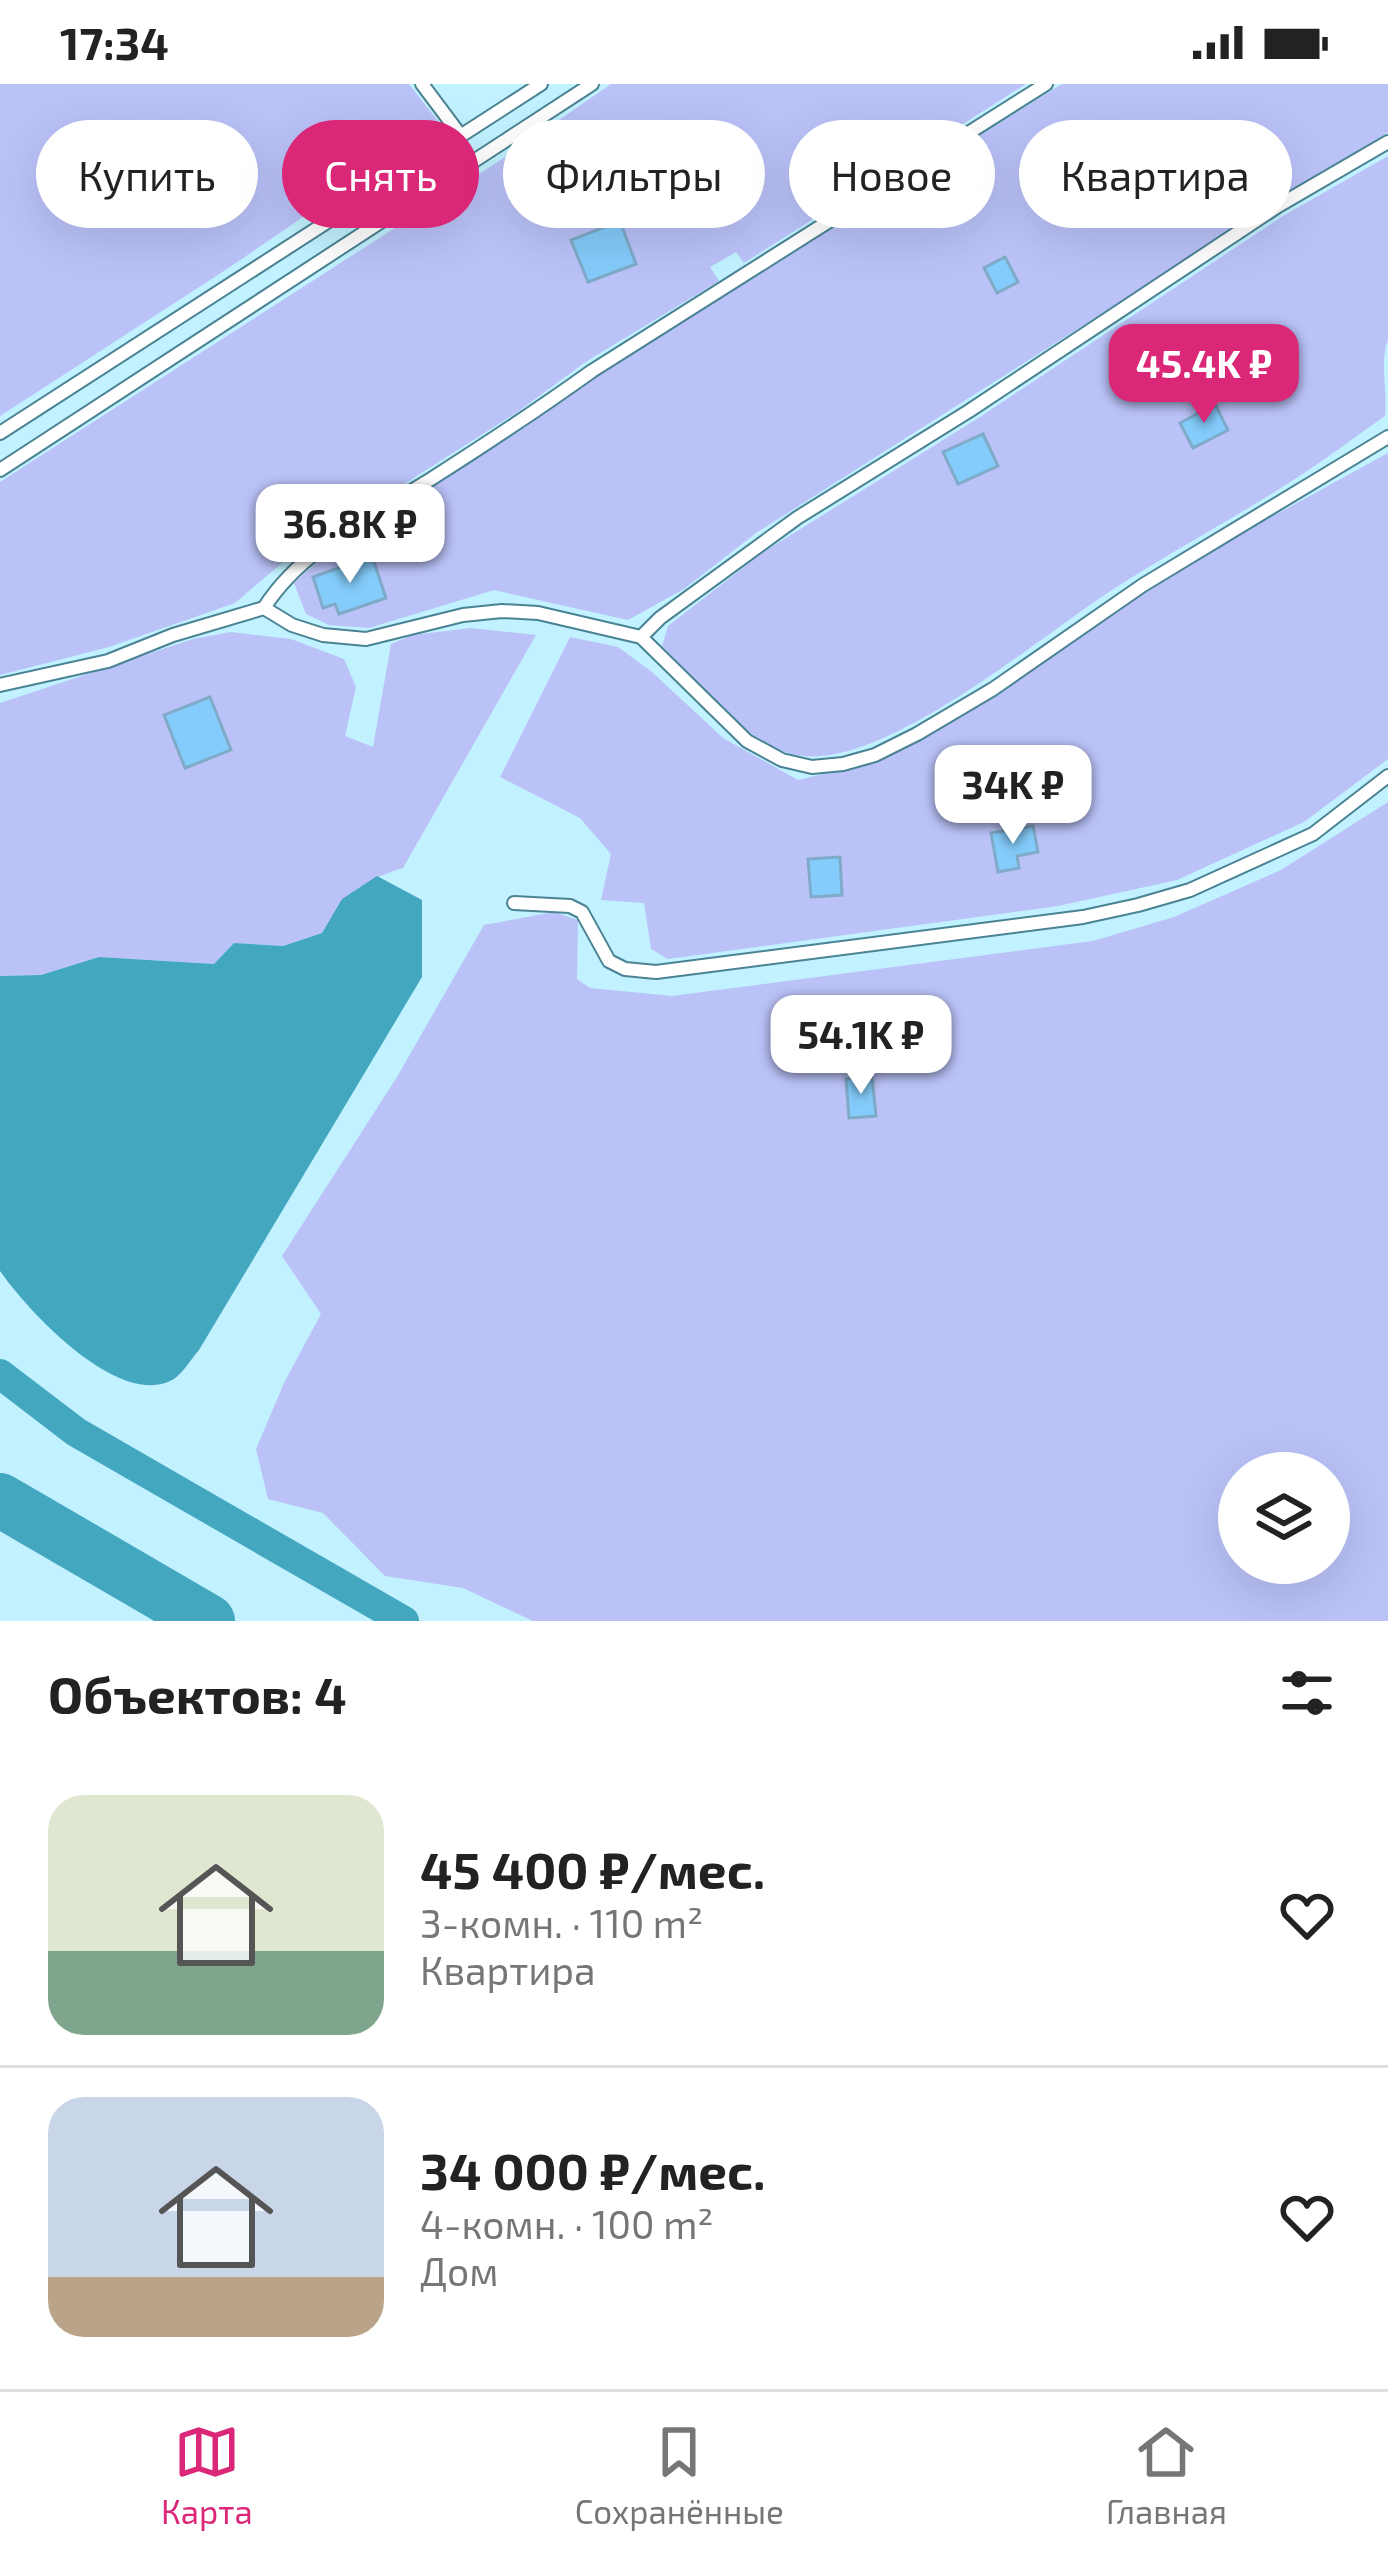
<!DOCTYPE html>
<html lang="ru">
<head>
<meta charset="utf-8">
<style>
	:root { --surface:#fff; --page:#f2f2f2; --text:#222; --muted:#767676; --line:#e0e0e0; --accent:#db2777 }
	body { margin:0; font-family:"Exo 2",sans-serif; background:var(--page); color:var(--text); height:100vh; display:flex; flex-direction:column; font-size:45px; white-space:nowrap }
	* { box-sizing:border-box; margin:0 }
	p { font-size:39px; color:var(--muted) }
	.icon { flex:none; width:66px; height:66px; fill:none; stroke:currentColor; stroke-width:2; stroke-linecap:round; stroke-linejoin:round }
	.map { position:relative; height:1537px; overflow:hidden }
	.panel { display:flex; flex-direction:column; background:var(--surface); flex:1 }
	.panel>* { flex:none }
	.banner { position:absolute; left:36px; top:36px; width:1317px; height:108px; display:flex; gap:24px }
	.fabs { position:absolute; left:1218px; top:1368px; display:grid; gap:24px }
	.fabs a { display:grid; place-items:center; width:132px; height:132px; border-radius:50%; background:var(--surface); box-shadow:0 12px 48px #0002; font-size:60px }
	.price { position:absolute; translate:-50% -102px; padding:0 27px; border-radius:24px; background:#fff; color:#222; font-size:39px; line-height:78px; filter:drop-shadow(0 3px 6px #0008) }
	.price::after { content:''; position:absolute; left:50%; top:72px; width:36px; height:27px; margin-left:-18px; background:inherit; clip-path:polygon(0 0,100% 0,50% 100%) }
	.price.current { background:var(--accent); color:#fff }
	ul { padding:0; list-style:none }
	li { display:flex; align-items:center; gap:36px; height:300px; padding:0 48px }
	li+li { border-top:3px solid var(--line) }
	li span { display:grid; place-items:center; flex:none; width:336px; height:240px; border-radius:36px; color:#555 }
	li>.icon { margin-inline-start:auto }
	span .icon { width:144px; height:144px; fill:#fffc; stroke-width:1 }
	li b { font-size:51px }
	h2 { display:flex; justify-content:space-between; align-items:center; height:144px; padding:0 48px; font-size:51px }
	.chip { padding:0 42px; border-radius:54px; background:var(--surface); box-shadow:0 12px 48px #0002; font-size:42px; line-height:108px }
	.chip.current { background:var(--accent); color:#fff }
	.status { display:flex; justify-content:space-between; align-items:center; height:84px; padding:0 60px; background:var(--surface); direction:ltr }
	.status svg { height:33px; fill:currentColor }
	.tabs { display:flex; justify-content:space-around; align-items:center; height:168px; border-top:3px solid var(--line); background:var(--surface); font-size:33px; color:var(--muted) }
	.tabs a { display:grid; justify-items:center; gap:6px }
	.tabs .current { color:var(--accent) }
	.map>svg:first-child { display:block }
	.green { fill:#bac2f8; fill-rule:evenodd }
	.water { fill:#44a7c0 }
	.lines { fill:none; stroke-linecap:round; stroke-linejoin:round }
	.canal { stroke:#44a7c0; stroke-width:30 }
	.river { stroke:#44a7c0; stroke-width:54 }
	.building { fill:#84ccfb; stroke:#7fabc9; stroke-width:3 }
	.service-casing { stroke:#4a8393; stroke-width:16 }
	.service { stroke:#fff; stroke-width:12 }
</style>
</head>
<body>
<div class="status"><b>17:34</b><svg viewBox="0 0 49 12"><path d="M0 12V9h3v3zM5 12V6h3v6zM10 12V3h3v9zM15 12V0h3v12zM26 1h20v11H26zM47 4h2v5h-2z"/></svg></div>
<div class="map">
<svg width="1388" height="1537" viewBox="0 0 1388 1537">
	<rect width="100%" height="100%" fill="#c2f1ff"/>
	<!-- green -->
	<path class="green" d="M0 0H409L440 40 227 185 0 332Z
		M611 0H1026L744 179 736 168 710 183 719 197 587 277 516 329 289 473 235 519 109 563 0 591V398L513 68Z
		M1062 0H1388V48L756 449 684 505 628 536 494 506 369 544 329 541 306 530 294 499 325 471 524 344 593 293Z
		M1388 72V255C1379 280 1388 305 1385 332 1353 354 1321 379 1287 400 1231 436 1171 468 1115 504 1042 551 891 680 805 672 747 666 701 600 662 562L668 542 762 469 980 333 1283 132Z
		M1388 369V675L1304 738 1177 796 1058 822 668 875 651 865 644 819 601 816 611 770 580 734 500 693 570 553 618 563 652 588 723 654 798 696 878 677 922 654 1186 480Z
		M470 544 536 551 403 784C359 798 345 810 322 849L283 862 234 859 214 880 99 873 41 891 0 892V619L193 555 231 548 291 555 344 575 356 603 345 652 373 663 391 560 413 551Z
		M1388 718V1537H533L463 1504 385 1492 323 1429 268 1415 256 1365 284 1299 321 1230 282 1172 397 993 484 841 554 828 578 836 577 895 590 904 672 912 1093 857 1174 833 1281 786ZM1239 1389H1329V1479H1239Z"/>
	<!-- water -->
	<path class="water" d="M377 792 422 816V893L199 1266C192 1274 183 1289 174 1295 120 1327 27 1226 0 1187V892L41 891 99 873 214 880 234 859 283 862 322 849 342 815Z"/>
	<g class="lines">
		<!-- canal -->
		<path class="canal" d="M0 1290 76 1348 404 1537"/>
		<!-- river -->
		<path class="river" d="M0 1416 208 1537"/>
	</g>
	<!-- building -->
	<path class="building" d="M688 92 703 122 672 137 658 107Z
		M620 137 636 180 588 198 571 156Z
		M1005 173 1018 198 997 209 984 184Z
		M1215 320 1228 346 1193 364 1180 339Z
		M983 350 998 382 958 400 943 368Z
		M372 472 386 514 339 530 335 520 323 524 313 493Z
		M210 613 231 666 185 684 164 631Z
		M1033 742 1038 768 1017 772 1019 784 998 788 991 749Z
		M840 773 842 811 811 813 808 775Z
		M872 992 876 1032 849 1034 846 995Z"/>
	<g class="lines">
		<!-- service casing -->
		<g class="service-casing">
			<path id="service" d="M422 0 461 52
				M0 349 541 0
				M0 386 592 0
				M264 524C302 464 372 432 431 395 486 360 539 325 592 287L1046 0
				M641 553 660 534 797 434 969 327 1278 122 1388 58
				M0 601 108 577 173 551 264 524 292 541 323 551 366 555 463 531 502 527 538 529 641 553 747 657 782 676 812 683 843 680 875 671 917 650 993 605 1143 501 1388 353
				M514 819 570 822 582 828 609 877 625 885 656 888 1083 833 1138 821 1190 806 1313 750 1388 692"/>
		</g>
		<!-- service -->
		<use href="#service" class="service"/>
	</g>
</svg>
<div class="fabs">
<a><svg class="icon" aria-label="layers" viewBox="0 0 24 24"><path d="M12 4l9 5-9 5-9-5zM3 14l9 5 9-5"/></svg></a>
</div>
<b class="price current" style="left:1204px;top:342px">45.4K ₽</b>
<b class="price" style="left:350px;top:502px">36.8K ₽</b>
<b class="price" style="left:1013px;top:763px">34K ₽</b>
<b class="price" style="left:861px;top:1013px">54.1K ₽</b>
<div class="banner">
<a class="chip">Купить</a>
<a class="chip current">Снять</a>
<a class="chip">Фильтры</a>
<a class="chip">Новое</a>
<a class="chip">Квартира</a>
</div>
</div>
<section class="panel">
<h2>Объектов: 4<svg class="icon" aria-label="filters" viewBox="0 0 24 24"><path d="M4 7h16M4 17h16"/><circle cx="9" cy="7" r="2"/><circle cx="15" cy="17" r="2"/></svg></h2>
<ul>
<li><span style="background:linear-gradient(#dfe7d0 65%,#7fa58c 0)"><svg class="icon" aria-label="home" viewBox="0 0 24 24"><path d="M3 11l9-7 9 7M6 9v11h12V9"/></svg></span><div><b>45 400 ₽/мес.</b><p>3-комн. · 110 m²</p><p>Квартира</p></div><svg class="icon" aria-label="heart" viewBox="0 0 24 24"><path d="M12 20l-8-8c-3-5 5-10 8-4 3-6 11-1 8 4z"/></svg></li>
<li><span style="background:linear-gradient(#c9d6e8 75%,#b9a48a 0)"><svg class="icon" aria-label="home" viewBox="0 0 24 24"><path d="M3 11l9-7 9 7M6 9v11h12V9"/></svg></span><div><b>34 000 ₽/мес.</b><p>4-комн. · 100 m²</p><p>Дом</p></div><svg class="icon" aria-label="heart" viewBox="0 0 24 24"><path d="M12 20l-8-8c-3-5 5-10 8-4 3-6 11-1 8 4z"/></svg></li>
</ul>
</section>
<nav class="tabs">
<a class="current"><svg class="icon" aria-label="map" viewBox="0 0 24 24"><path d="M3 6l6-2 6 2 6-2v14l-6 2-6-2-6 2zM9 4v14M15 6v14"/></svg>Карта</a>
<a><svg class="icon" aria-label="saved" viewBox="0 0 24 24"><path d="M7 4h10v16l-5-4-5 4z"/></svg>Сохранённые</a>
<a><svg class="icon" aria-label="home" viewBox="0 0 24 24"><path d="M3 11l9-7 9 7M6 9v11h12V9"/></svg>Главная</a>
</nav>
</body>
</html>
